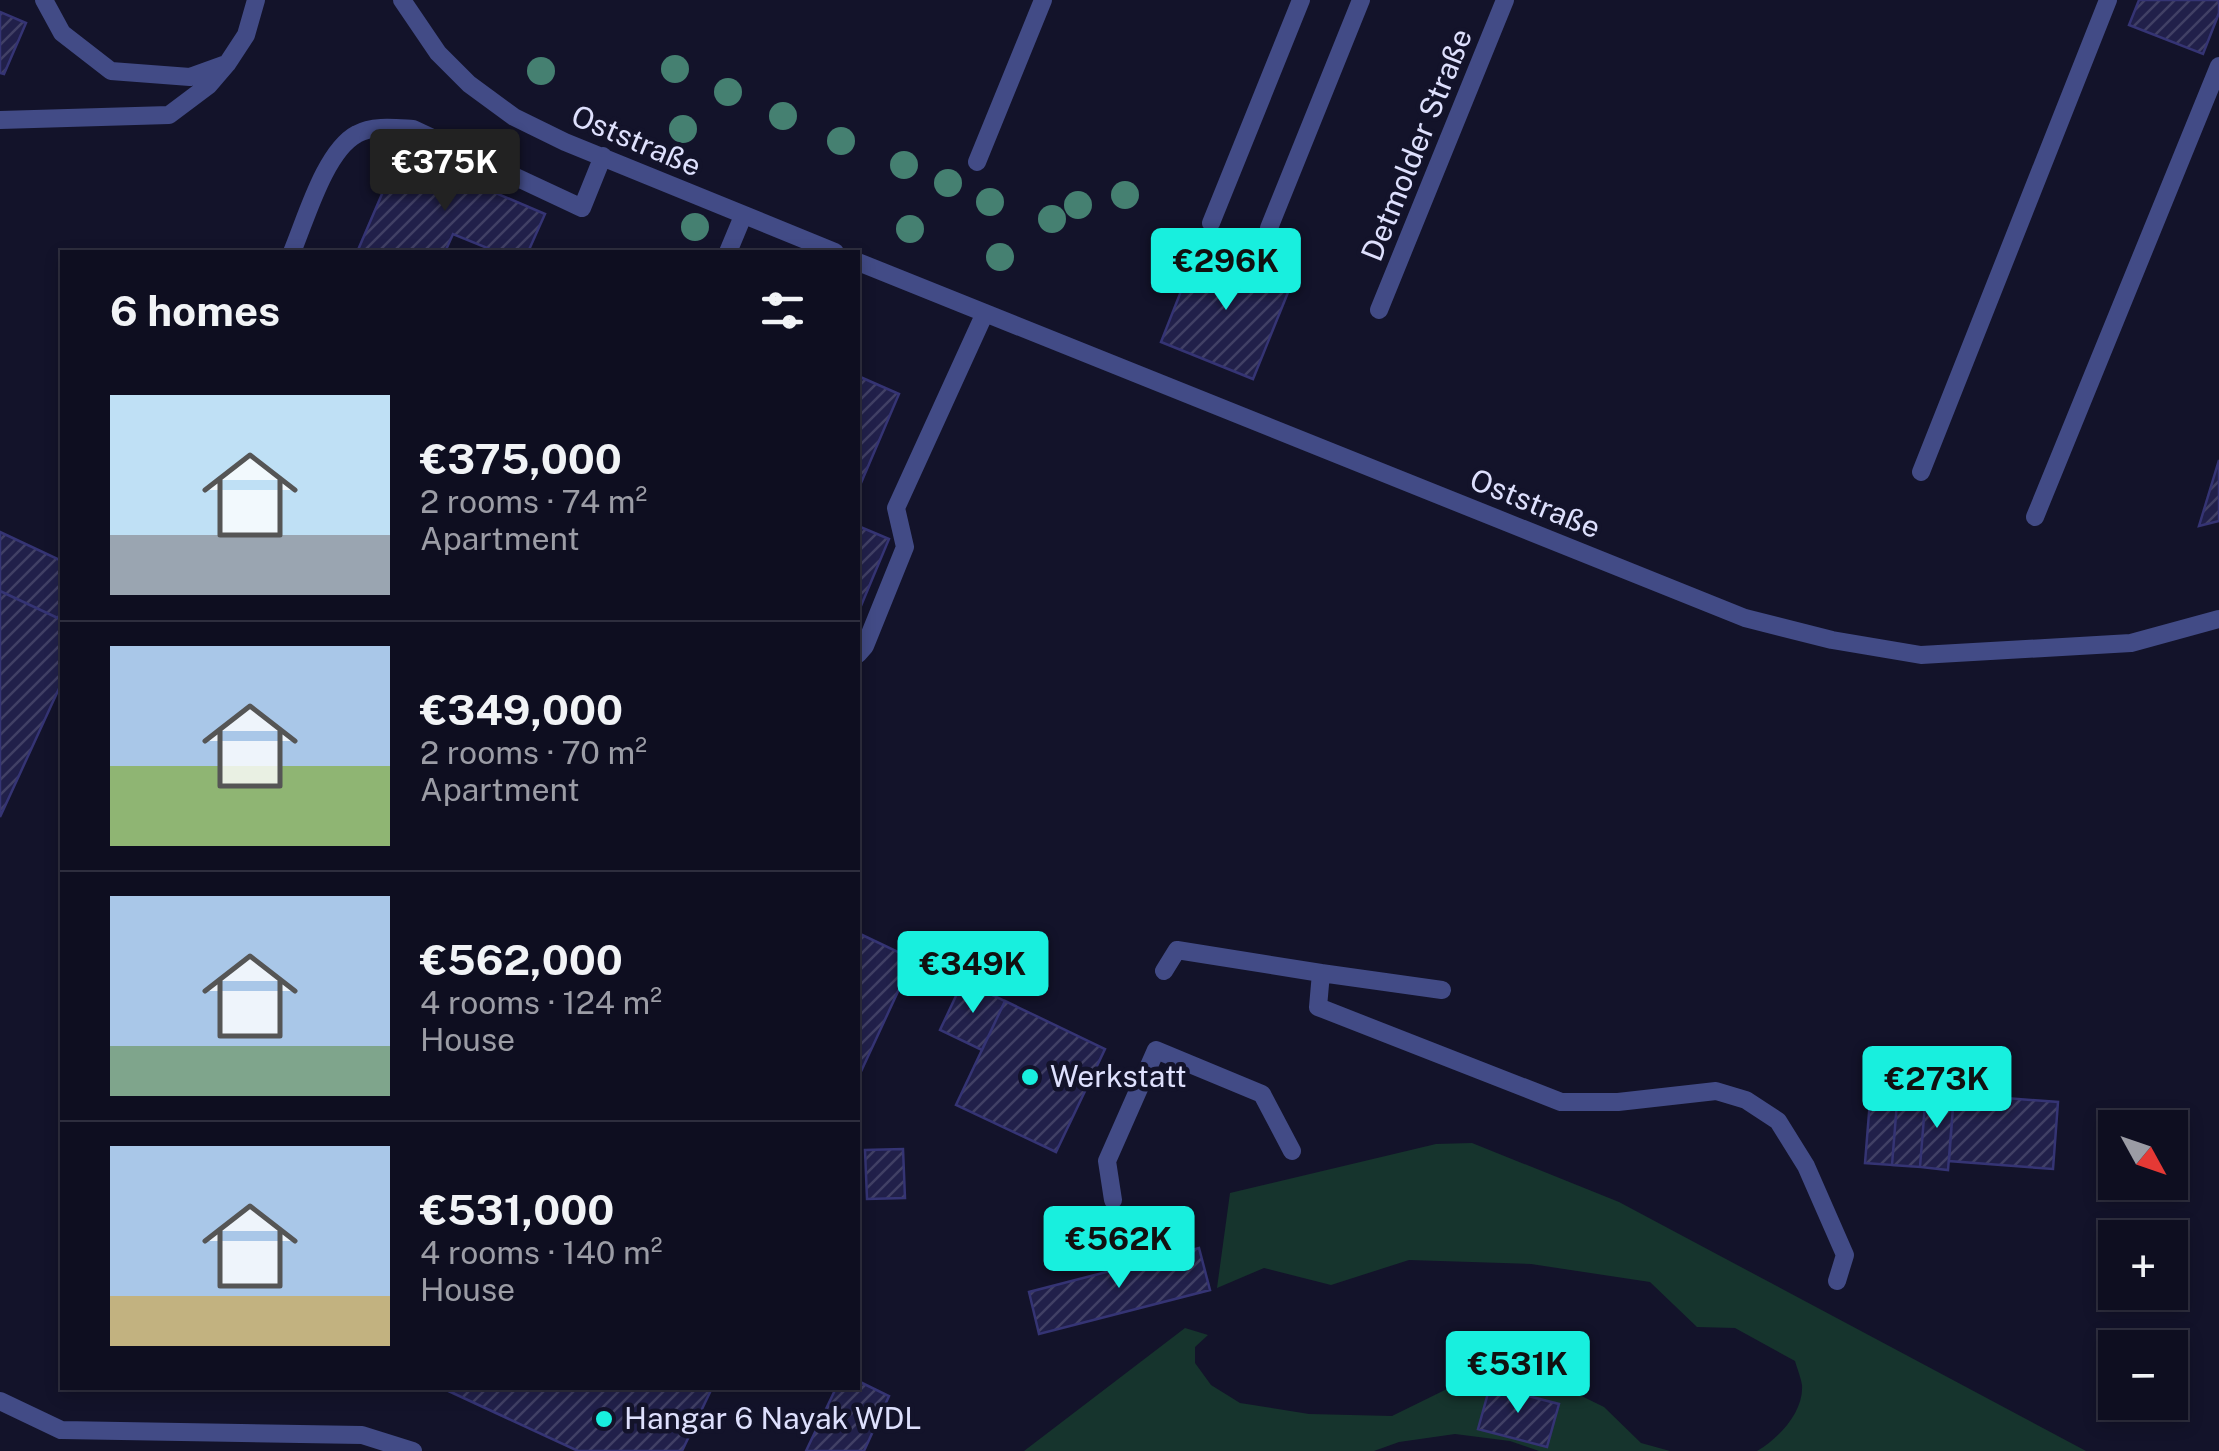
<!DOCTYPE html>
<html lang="en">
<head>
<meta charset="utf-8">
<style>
	:root { --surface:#0e0e20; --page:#171729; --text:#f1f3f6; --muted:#9b9ca5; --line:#2e2e3e; --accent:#18efde }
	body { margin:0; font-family:"Public Sans",sans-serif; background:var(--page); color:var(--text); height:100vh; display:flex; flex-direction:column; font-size:38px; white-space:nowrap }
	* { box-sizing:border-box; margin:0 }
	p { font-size:32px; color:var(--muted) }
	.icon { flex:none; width:55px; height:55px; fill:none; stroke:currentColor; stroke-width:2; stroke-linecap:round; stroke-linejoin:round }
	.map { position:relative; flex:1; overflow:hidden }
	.panel { position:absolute; left:60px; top:250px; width:800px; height:1140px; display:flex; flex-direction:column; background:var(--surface); border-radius:0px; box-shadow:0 5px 15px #0003,0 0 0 2px var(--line) }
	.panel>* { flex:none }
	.needle { width:65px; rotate:130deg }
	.controls { position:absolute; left:2098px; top:1110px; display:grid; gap:20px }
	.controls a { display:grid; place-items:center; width:90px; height:90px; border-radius:0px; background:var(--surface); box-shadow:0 5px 15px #0003,0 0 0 2px var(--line); font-size:50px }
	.price { position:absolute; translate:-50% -85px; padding:0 22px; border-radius:10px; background:var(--accent); color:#111; font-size:32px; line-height:65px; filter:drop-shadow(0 2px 5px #0008) }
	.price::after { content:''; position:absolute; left:50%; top:60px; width:30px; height:22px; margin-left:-15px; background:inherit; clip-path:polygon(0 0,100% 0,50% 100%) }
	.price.active { background:#222; color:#fff }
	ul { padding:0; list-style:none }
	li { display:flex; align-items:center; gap:30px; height:250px; padding:0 50px }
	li+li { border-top:2px solid var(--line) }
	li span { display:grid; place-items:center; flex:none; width:280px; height:200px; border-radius:0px; color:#555 }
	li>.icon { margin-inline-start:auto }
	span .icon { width:120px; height:120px; fill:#fffc; stroke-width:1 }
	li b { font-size:42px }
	h2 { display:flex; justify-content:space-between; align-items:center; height:120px; padding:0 50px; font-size:42px }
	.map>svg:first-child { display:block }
	.grass { fill:#16342d }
	.building { fill:url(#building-hatch); stroke:#353474; stroke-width:2.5 }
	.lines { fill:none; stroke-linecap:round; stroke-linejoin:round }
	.service { stroke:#424b86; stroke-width:18 }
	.tree { fill:#458071 }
	.poi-dot { fill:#18efde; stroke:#13132a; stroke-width:4 }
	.labels { text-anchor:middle; stroke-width:9; stroke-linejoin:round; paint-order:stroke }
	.street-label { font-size:30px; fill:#dee0fd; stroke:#13132a }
	.poi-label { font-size:30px; fill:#dee0fd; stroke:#13132a; text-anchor:start }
</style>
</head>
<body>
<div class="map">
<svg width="2219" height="1451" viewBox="0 0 2219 1451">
	<defs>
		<pattern id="building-hatch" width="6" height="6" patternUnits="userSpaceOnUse" patternTransform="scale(2.5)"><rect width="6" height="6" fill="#21204a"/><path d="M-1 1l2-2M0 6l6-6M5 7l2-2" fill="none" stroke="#414065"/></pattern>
	</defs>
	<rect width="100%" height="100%" fill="#13132a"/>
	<!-- grass -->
	<path class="grass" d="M1472 1143 1619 1202 2086 1451H1757C1778 1439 1804 1412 1802 1385 1801 1378 1797 1368 1795 1361L1735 1328 1697 1327 1650 1282 1531 1264 1409 1260 1331 1285 1264 1268 1217 1288 1230 1193 1436 1144Z
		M1185 1328 1208 1335 1195 1347V1363L1211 1385 1240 1403 1309 1414 1392 1416 1449 1388 1479 1377 1504 1383 1541 1380 1559 1385 1604 1407 1641 1443 1670 1451H1539L1510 1441 1455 1434 1399 1442 1374 1451H1024Z"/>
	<!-- building -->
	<path class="building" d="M2139 0H2219V13L2203 54 2129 25Z
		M0 12 26 23 4 74 0 73Z
		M400 152 545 214 528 252H497L453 234 445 252H365L358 250Z
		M1198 248 1291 285 1253 379 1161 342Z
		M858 376 899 394 858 490Z
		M2219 460V521L2199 526Z
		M858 526 889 539 858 613Z
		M0 532 62 561V620L0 591Z
		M0 591 62 620V682L0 817Z
		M858 933 913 959 858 1078Z
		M963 981 1005 1001 982 1050 940 1030Z
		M1005 1001 1105 1049 1056 1152 956 1105Z
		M1871 1088 1898 1090 1892 1165 1865 1163Z
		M1898 1090 1926 1092 1920 1167 1892 1165Z
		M1926 1092 1954 1094 1948 1170 1920 1167Z
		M1954 1094 2058 1102 2053 1169 1949 1161Z
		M903 1149 905 1198 867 1199 865 1150Z
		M1199 1248 1210 1290 1039 1334 1029 1292Z
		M858 1381 889 1396 864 1451H806L836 1388H858Z
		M1490 1386 1559 1404 1547 1447 1478 1429Z
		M442 1388H712L682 1451H578Z"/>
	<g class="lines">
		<!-- service -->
		<path class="service" d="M44 0 62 33 111 71 190 77 226 64
			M402 0 438 53 469 84 514 117 565 142 835 252
			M0 120 169 115 209 85 227 64 246 35 256 0
			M977 162 1043 0
			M1211 223 1301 0
			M1269 228 1361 0
			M292 252C306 219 325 151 357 134 373 125 396 128 413 129L582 208 603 156
			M728 252 743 216
			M858 262 1745 618 1832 640 1921 655 2131 643 2219 619
			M1379 310 1505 0
			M1921 472 2108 0
			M2035 517 2219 66
			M858 654 865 646 905 547 896 508 984 315
			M1164 971 1177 950 1321 973 1318 1007 1561 1102H1618L1716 1091 1746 1100 1778 1121 1806 1166 1845 1255 1837 1281
			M1321 973 1442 990
			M1113 1200 1107 1161 1156 1050 1262 1094 1292 1151
			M0 1401 61 1430 362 1435 413 1451"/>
	</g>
	<!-- trees -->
	<g class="tree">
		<circle cx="675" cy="69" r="14"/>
		<circle cx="541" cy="71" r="14"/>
		<circle cx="728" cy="92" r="14"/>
		<circle cx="783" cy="116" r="14"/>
		<circle cx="683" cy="129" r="14"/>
		<circle cx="841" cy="141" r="14"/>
		<circle cx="904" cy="165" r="14"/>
		<circle cx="948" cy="183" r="14"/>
		<circle cx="1125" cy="195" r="14"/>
		<circle cx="990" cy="202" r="14"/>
		<circle cx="1078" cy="205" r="14"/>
		<circle cx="1052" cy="219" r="14"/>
		<circle cx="695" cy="227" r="14"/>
		<circle cx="910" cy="229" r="14"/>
		<circle cx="1000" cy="257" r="14"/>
	</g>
	<!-- markers -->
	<g class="poi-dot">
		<circle cx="1030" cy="1077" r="10"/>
		<circle cx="604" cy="1419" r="10"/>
	</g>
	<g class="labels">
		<!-- street labels -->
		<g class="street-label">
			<text transform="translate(636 141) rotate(23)" y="10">Oststraße</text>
			<text transform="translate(1417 145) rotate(-68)" y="10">Detmolder Straße</text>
			<text transform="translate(1535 504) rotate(22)" y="10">Oststraße</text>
		</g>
		<!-- poi labels -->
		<g class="poi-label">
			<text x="1050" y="1087">Werkstatt</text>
			<text x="624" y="1429">Hangar 6 Nayak WDL</text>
		</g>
	</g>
</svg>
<div class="controls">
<a><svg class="needle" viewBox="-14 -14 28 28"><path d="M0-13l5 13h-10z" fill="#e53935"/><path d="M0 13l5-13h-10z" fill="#9b9ca5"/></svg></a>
<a>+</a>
<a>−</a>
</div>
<b class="price active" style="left:445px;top:214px">€375K</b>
<b class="price" style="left:1226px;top:313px">€296K</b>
<b class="price" style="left:973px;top:1016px">€349K</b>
<b class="price" style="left:1937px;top:1131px">€273K</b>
<b class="price" style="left:1119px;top:1291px">€562K</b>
<b class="price" style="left:1518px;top:1416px">€531K</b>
<section class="panel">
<h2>6 homes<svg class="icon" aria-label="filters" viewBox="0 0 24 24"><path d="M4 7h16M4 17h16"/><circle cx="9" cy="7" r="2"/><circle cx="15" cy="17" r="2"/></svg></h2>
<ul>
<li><span style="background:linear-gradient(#bfe0f5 70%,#9aa5b1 0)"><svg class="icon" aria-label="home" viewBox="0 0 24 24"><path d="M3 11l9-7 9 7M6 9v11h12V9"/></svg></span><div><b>€375,000</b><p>2 rooms · 74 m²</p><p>Apartment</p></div></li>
<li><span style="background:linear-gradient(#a9c7e8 60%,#8fb573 0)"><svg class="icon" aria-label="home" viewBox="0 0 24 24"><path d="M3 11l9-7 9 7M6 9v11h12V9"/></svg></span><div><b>€349,000</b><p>2 rooms · 70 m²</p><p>Apartment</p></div></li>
<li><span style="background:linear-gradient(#a9c7e8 75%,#7fa58c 0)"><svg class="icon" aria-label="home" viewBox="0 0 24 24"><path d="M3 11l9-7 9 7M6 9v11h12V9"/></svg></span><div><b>€562,000</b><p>4 rooms · 124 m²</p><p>House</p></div></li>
<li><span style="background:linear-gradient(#a9c7e8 75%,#c2b280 0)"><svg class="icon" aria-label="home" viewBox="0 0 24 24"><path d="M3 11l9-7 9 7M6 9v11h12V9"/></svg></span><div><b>€531,000</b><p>4 rooms · 140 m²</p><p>House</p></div></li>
</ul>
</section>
</div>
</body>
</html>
